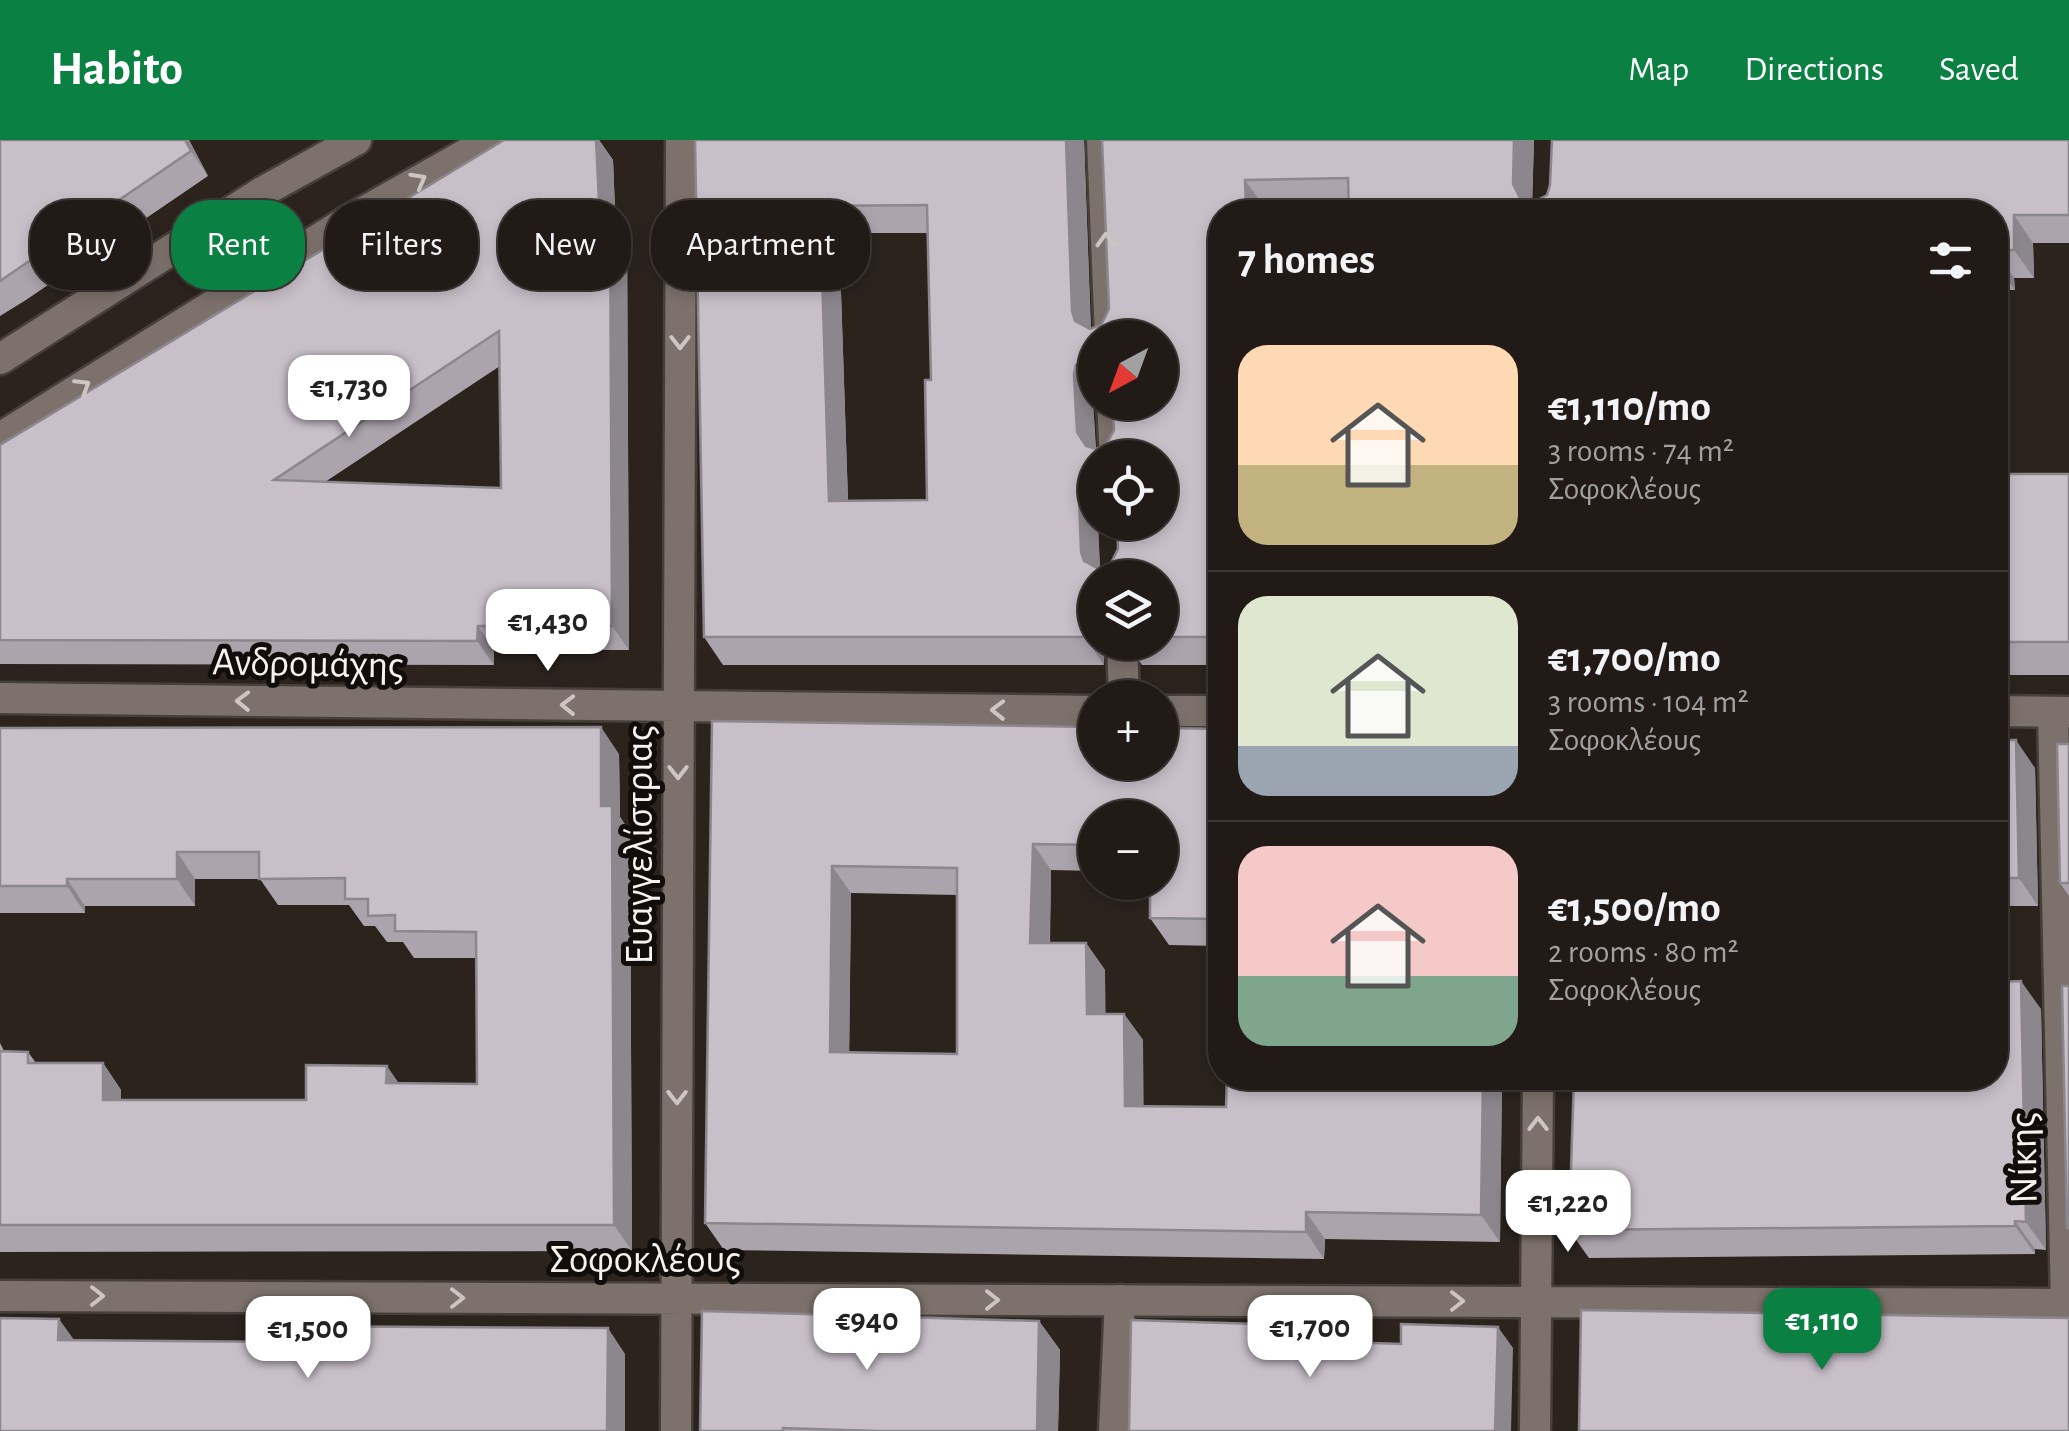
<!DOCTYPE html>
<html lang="en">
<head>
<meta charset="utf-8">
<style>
	:root { --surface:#211a16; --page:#29231f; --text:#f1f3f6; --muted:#a2a1a1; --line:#3e3835; --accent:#0b8043 }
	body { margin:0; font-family:"Alegreya Sans",sans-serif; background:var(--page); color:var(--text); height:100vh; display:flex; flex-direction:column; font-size:38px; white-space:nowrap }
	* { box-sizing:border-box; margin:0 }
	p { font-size:32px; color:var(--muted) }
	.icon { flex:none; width:55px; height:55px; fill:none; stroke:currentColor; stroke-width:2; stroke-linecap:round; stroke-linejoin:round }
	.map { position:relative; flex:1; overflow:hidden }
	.sheet { position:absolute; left:1208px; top:60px; width:800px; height:890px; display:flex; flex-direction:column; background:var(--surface); border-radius:40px; box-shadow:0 5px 15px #0003,0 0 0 2px var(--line) }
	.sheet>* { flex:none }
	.banner { position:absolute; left:30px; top:60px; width:950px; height:90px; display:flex; gap:20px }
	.needle { width:65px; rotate:221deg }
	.buttons { position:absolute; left:1078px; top:180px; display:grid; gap:20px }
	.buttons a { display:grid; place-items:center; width:100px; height:100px; border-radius:50%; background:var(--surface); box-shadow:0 5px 15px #0003,0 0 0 2px var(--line); font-size:50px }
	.price { position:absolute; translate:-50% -85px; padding:0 22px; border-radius:20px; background:#fff; color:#222; font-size:32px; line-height:65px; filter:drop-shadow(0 2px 5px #0008) }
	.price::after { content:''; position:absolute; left:50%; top:60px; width:30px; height:22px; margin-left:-15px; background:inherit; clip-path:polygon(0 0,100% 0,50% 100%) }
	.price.on { background:var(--accent); color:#fff }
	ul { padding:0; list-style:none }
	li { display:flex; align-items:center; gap:30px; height:250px; padding:0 30px }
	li+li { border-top:2px solid var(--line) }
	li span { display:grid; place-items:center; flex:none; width:280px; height:200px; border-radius:30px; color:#555 }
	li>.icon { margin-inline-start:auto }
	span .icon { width:120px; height:120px; fill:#fffc; stroke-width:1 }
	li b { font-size:42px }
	h2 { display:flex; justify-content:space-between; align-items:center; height:120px; padding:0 30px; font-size:42px }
	.tag { padding:0 35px; border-radius:40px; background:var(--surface); box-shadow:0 5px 15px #0003,0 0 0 2px var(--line); font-size:35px; line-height:90px }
	.tag.on { background:var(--accent); color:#fff }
	header { display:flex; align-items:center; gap:60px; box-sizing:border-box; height:140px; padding:0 50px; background:var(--accent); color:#fff }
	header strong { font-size:48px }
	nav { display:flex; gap:55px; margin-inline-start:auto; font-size:35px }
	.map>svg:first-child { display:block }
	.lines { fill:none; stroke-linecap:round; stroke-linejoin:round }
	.service-casing { stroke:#463f3a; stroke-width:35 }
	.minor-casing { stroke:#463f3a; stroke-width:35 }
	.tertiary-casing { stroke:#463f3a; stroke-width:35 }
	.service { stroke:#7d726b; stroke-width:30 }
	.minor { stroke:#7d726b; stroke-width:30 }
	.tertiary { stroke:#7d726b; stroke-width:30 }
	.wall { fill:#aca4ad; fill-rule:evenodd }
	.shaded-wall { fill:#8c868d }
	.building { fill:#c8bfc9; stroke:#8c868d; stroke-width:2.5; fill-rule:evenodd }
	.oneway { stroke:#cdc5c0 }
	.labels { text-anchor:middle; stroke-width:10; stroke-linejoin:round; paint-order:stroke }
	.street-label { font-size:40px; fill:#f8f2ee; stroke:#110d0a }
</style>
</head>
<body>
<header>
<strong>Habito</strong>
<nav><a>Map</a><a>Directions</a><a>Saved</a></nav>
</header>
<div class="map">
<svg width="2069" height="1291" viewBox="0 0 2069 1291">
	<rect width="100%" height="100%" fill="#2c231d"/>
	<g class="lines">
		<!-- service casing -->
		<g class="service-casing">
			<path id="service" d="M2053 572 2066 1164
				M1114 1291 1120 1160"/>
		</g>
		<!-- minor casing -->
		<g class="minor-casing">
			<path id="minor" d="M1102 0 1110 198
				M1112 262 1115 318
				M1122 502 1124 558
				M0 558 1095 571
				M1160 571H1220
				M1995 571 2069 572
				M0 1156 2069 1164
				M676 1291 681 0
				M1535 1291 1538 938"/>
		</g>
		<!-- tertiary casing -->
		<g class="tertiary-casing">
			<path id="tertiary" d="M0 219 264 51 356 0
				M0 298 349 80 491 0"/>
		</g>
		<!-- service -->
		<use href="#service" class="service"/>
		<!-- minor -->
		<use href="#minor" class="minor"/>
		<!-- tertiary -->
		<use href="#tertiary" class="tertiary"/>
	</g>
	<!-- wall -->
	<path class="wall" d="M0 0H189L208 36 26 160 0 176Z
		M504 0H599L613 20 615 70 627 86 629 510H494V525L0 524V305ZM500 226 501 348 325 342Z
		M695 0H1084L1091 189 1101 185 1109 169 1102 0H1534L1532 62 2069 0V103H2033L2034 138H2014L2015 150H1995V72L1348 66 1265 68V72H1220V525H1142L1126 502H1160V438H1095V502L1104 525H723L704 497ZM839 93H928L931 240 927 360 848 361ZM1095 198 1160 262 1106 305 1096 309 1093 262 1095 256ZM1095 318 1160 382 1110 425 1100 429 1098 382H1095Z
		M1995 334H2069V535H1995Z
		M712 581 1220 589V806L1169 805 1150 778 1160 678H1095V731L1051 730 1050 803H1086L1105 830V874H1124L1143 900V966L1226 967 1227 938H1502L1500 1102 1325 1099 1324 1119 724 1110 705 1083ZM851 753 957 755V914L849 913Z
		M0 588 619 614 620 677 630 692 632 1111 0 1112V903L4 911 28 912 36 923H103L121 950V960H306L399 943 477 944 476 818H414L403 802H387L375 786H364L349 765H278L260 739H195V766H85V773H0Z
		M1995 600 2035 628 2038 766H2006L2007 842 2041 869 2046 1110 2035 1109V1114L1589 1118 1569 1090 1995 938Z
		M2069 604V756L2060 743Z
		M1039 1181 1060 1210 1058 1291H700Z"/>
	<!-- shaded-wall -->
	<path class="shaded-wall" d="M185 0H189L208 36 191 11Z
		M596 0H599L613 20 615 70 627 86 629 510 612 486 599 61Z
		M1066 0H1084L1091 199 1075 181 1072 171Z
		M1514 0H1534L1532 71 1521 60 1513 44Z
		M1245 40 1265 68V72H1246Z
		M820 66 839 93 849 389 829 361Z
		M2014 75 2033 103 2034 138 2014 110Z
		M1995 110 2014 138 2015 150 1995 122Z
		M1076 225 1095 252 1093 262 1096 318 1077 292 1074 234Z
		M1087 339 1095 351V382H1098L1100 438 1084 421 1081 412 1079 355Z
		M1092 459 1095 463V502H1105L1104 525 1085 497 1086 466Z
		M478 486 494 510V525L477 501Z
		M601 587 619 614 620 677 630 692 632 1111 614 1085 601 666Z
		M2016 600 2035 628 2038 766 2019 738Z
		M1033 704 1051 730 1049 829 1030 803Z
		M177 712 195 739V766L177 739Z
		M832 726 851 753 849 939 830 912Z
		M67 739 85 766V773L67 746Z
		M1995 751 2006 766 2008 870 1995 852Z
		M1086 803 1105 830 1106 900 1087 874Z
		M2021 841 2041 869 2046 1110 2026 1082Z
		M1124 874 1143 900 1144 993 1125 966Z
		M103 923 121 950V987L103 960Z
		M387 926 405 952 386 943Z
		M1483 938H1502L1500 1102 1481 1075Z
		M1306 1072 1325 1099 1324 1119 1306 1092Z
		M2015 1081 2035 1109V1114L2015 1086Z
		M59 1179 77 1204 58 1200Z
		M1039 1181 1060 1210 1058 1291H1037Z
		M1289 1185 1304 1206 1289 1200Z
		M1498 1187 1513 1208 1511 1291H1495Z
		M608 1188 625 1214V1291H607Z"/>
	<!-- building -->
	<path class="building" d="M0 0H185L191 11 0 141Z
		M504 0H596L599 61 610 62 612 486H478L477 501 0 500V305ZM499 191 501 348 274 340Z
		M695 0H1066L1072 171 1075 181 1090 189 1101 185 1109 169 1102 0H1514L1513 44 1521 60 1532 63 1547 55 1550 45 1552 0H2069V75H2014V110H1995V72H1349L1348 38 1245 40 1246 72H1220V497H1160V438H1095V458L1092 459 1086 466 1085 497H704ZM927 65 931 240H925L927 360 829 361 820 66ZM1095 198H1160V262H1112L1114 290 1106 305 1096 309 1086 306 1077 292 1074 234 1076 225 1091 216 1095 217ZM1095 318H1160V382H1117L1118 409 1110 425 1099 429 1084 421 1081 412 1079 355 1087 339 1095 336Z
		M1995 334H2069V502H1995Z
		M712 581 1095 587V622H1160V588L1220 589V779L1150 778V742H1160V678H1095V705L1033 704 1030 803H1086L1087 874H1124L1125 966 1226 967 1227 938H1483L1481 1075 1306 1072V1092L705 1083ZM832 726 957 728V914L830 912Z
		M601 587V666H612L614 1085H0V911L28 912V923H103V960H306V925L387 926 386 943 477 944 476 792 395 791V775L368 776V759H345V738L259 739V712H177V739H67V746H0V588Z
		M1995 600H2016L2019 738H1995Z
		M2057 604H2069V743H2060Z
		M2021 841 2026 1082 2015 1081V1086L1569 1090 1574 938H1995V842Z
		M2062 846H2069V1088H2067Z
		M1581 1170 2069 1178V1291H1579Z
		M702 1171 1039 1181 1037 1291H878L783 1288V1291H700Z
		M0 1178 59 1179 58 1200 278 1202V1186L608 1188 607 1291H0Z
		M1131 1180 1289 1185V1200L1401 1204V1184L1498 1187 1495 1291H1129Z"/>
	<!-- one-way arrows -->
	<defs><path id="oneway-chevron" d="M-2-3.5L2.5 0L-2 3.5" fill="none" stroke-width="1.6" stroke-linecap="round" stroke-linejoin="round" transform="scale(2.5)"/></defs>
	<g class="oneway">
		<use href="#oneway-chevron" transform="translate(419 40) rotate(-29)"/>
		<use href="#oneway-chevron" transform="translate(1106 100) rotate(-92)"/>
		<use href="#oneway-chevron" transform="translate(680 202) rotate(90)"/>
		<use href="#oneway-chevron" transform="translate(83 246) rotate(-32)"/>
		<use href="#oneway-chevron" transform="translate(243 561) rotate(-179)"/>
		<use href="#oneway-chevron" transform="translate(568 565) rotate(-179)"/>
		<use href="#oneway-chevron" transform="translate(998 570) rotate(-179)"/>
		<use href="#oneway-chevron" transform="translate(678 632) rotate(90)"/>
		<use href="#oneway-chevron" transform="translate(677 957) rotate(90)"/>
		<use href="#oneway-chevron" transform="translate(1538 984) rotate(-90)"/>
		<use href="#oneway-chevron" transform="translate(97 1156)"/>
		<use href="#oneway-chevron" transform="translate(457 1158)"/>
		<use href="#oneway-chevron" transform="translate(992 1160)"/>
		<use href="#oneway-chevron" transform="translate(1457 1161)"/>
	</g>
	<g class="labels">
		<!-- street labels -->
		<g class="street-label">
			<text transform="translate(308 522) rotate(1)" y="14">Ανδρομάχης</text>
			<text transform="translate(638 705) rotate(-90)" y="14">Ευαγγελίστριας</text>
			<text transform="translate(2022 1018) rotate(-91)" y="14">Νίκης</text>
			<text x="645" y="1132">Σοφοκλέους</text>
		</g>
	</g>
</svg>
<div class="buttons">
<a><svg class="needle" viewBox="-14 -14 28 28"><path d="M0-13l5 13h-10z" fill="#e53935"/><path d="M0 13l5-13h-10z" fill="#a2a1a1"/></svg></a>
<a><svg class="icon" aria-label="locate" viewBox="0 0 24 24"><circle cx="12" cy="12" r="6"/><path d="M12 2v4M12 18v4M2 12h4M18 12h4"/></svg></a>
<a><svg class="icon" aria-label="layers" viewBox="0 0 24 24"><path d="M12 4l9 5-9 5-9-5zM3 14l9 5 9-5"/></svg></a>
<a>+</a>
<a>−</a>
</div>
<b class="price" style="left:349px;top:300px">€1,730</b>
<b class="price" style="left:548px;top:534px">€1,430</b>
<b class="price" style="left:1568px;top:1115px">€1,220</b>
<b class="price" style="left:867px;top:1233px">€940</b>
<b class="price on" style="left:1822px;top:1233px">€1,110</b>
<b class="price" style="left:1310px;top:1240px">€1,700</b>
<b class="price" style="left:308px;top:1241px">€1,500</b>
<div class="banner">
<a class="tag">Buy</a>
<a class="tag on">Rent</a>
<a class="tag">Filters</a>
<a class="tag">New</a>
<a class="tag">Apartment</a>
</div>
<section class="sheet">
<h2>7 homes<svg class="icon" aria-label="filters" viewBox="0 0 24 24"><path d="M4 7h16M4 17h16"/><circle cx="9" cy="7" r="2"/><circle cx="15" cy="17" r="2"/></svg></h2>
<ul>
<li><span style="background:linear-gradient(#ffd9b3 60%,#c2b280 0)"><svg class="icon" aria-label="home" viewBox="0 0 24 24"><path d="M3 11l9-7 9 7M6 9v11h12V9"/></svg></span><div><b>€1,110/mo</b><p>3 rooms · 74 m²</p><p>Σοφοκλέους</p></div></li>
<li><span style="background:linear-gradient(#dfe7d0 75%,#9aa5b1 0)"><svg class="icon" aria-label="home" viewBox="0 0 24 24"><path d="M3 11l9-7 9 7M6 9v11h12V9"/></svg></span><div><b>€1,700/mo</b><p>3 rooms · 104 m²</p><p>Σοφοκλέους</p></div></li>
<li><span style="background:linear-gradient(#f6c9c9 65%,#7fa58c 0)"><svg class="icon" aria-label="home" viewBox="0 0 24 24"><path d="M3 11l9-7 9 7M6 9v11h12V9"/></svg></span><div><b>€1,500/mo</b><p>2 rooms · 80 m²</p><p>Σοφοκλέους</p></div></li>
</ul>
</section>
</div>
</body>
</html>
